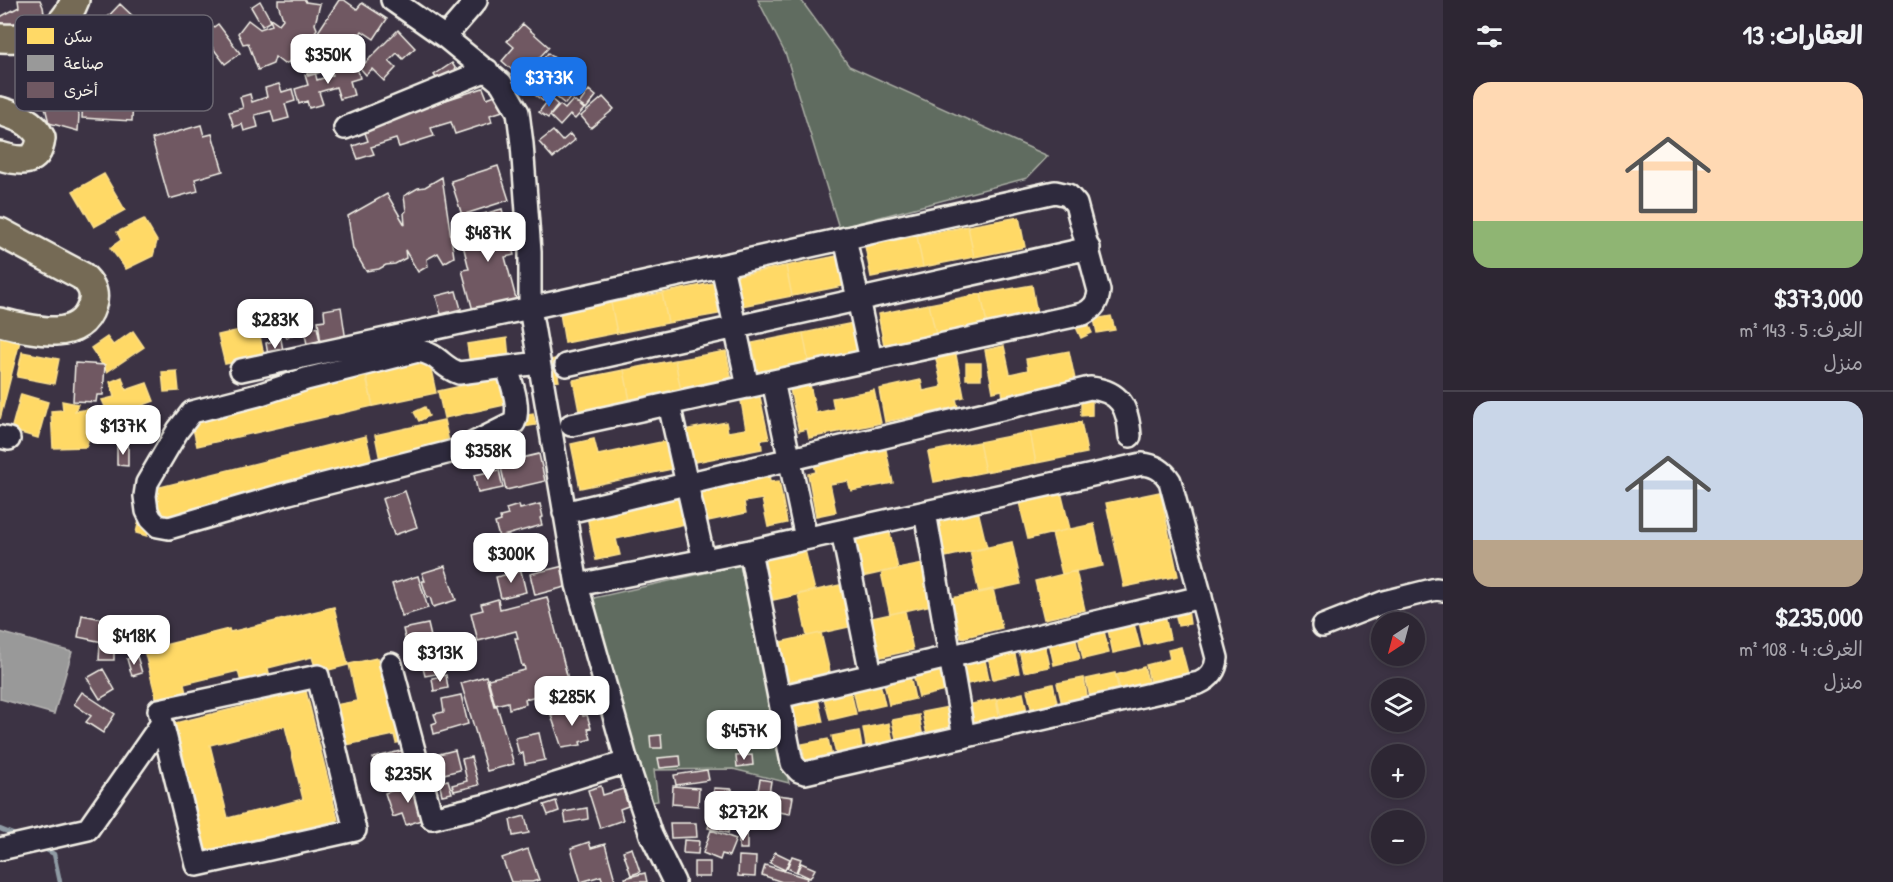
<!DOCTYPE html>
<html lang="ar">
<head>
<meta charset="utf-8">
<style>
	:root { --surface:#2d2633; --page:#352e3b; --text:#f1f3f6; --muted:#a7a5ac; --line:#48434e; --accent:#1a73e8 }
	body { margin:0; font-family:"Patrick Hand","Playpen Sans Arabic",sans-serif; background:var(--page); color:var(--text); direction:rtl; height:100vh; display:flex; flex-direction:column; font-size:22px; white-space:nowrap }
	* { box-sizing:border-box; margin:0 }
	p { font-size:20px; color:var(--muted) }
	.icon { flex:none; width:33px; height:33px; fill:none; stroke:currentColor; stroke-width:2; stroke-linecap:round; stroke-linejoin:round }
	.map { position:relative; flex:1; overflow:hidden; direction:ltr }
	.drawer { display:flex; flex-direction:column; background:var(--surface); width:450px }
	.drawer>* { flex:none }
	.needle { width:39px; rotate:216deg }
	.controls { position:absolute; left:1371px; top:612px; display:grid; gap:12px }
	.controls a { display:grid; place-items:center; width:54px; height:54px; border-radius:50%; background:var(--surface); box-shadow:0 3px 9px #0003,0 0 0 2px var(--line); font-size:30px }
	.price { position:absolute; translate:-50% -51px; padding:0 14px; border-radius:12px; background:#fff; color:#222; font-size:20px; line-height:39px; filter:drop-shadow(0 2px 3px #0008) }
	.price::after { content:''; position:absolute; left:50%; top:36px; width:18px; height:14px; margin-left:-9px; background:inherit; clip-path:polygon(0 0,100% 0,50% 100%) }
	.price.active { background:var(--accent); color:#fff }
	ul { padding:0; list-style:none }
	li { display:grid; align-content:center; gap:12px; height:318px; padding:0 30px }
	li+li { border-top:2px solid var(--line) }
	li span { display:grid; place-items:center; height:186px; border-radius:18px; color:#555 }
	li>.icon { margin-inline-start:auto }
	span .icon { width:108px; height:108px; fill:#fffc; stroke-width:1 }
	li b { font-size:26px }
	h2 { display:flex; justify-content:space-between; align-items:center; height:72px; padding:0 30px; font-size:26px }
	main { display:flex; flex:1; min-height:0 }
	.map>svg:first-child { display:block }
	.green { fill:#616c61; stroke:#aaaea4; stroke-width:1.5 }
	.homes { fill:#ffd966; stroke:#fce08d; stroke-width:1.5; fill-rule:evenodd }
	.industry { fill:#999; stroke:#b4b3b1; stroke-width:1.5 }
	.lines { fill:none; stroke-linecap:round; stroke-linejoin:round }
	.stream { stroke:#8f9ba4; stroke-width:4.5 }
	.building { fill:#6f5862; stroke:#f4f1e8; stroke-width:1.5 }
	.minor-casing { stroke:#f4f1e8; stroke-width:26 }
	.major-casing { stroke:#f4f1e8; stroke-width:32 }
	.minor { stroke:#2f2a3d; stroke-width:21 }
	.major { stroke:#746b55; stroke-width:27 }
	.key { fill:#2f2a3d; stroke:#6a6670; stroke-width:1.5 }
	.key-label { font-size:16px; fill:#f4f1e8 }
</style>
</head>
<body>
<main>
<section class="drawer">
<h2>العقارات: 13<svg class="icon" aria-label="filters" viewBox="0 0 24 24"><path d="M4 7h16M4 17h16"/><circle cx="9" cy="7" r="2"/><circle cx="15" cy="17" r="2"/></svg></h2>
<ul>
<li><span style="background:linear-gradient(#ffd9b3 75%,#8fb573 0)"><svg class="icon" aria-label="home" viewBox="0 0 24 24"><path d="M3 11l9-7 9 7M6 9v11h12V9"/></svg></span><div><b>$373,000</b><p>الغرف: 5 · 143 m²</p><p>منزل</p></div></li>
<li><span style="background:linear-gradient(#c9d6e8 75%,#b9a48a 0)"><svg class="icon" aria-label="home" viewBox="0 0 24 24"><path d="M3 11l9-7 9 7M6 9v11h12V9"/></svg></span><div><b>$235,000</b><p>الغرف: 4 · 108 m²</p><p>منزل</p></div></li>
</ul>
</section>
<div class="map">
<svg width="1443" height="882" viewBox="0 0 1443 882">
	<rect width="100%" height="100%" fill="#3c3344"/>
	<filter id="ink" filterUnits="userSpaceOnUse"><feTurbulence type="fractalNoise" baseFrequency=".0167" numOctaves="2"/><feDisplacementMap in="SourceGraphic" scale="12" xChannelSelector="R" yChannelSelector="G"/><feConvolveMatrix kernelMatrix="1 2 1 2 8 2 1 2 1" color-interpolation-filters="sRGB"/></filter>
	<g filter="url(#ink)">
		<!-- green -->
		<path class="green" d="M758 0H801L849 66 1048 156 1027 178 839 228 786 55Z
			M740 565 789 783 733 769 654 770 658 801 646 803 589 599Z"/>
		<!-- homes -->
		<path class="homes" d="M104 174 125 210 94 227 73 191Z
			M1019 217 1025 247 974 257 968 226Z
			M144 219 157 241 153 256 126 269 110 248 121 240 117 232Z
			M968 226 974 257 923 267 917 236Z
			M917 236 923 267 871 277 865 246Z
			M837 256 843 286 792 296 786 266Z
			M786 266 792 296 741 306 735 276Z
			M713 283 719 314 668 323 662 293Z
			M1032 285 1037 315 987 325 981 294Z
			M662 293 668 323 617 333 611 303Z
			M981 294 987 325 936 335 929 304Z
			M611 303 617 333 565 343 560 313Z
			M929 304 936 335 884 345 878 314Z
			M1111 316 1115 330 1097 333 1094 319Z
			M1087 322 1092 333 1081 338 1076 327Z
			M854 323 860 354 809 364 803 333Z
			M258 326 264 356 225 364 218 335Z
			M133 331 144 347 107 372 91 348 107 337 113 345Z
			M803 333 809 364 758 373 752 343Z
			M0 336 20 341 0 419Z
			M507 338 509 359 470 364 467 344Z
			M1004 346 1010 374 1028 370 1026 359 1069 351 1076 384 1003 398 1002 390 993 392 985 350Z
			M726 351 732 381 681 391 675 360Z
			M22 352 59 359 54 384 17 377Z
			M956 355 964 397 956 399 958 407 885 422 879 389 921 380 923 391 942 387 936 359Z
			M555 359 559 381 551 382 547 361Z
			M429 360 436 393 373 406 366 374Z
			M675 360 681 391 630 401 624 370Z
			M966 363H981V379H966Z
			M624 370 630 401 579 411 573 380Z
			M177 371 179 391 164 392 162 372Z
			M365 374 373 406 197 446 190 415Z
			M508 376 514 403 444 418 438 391Z
			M122 377 126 390 147 383 154 401 138 407 135 416 113 424 102 400 114 397 110 382Z
			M810 385 816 413 834 409 832 398 874 390 881 423 809 438 807 429 799 431 790 389Z
			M21 394 48 402 38 438 11 430Z
			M760 397 769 439 761 440 762 449 690 463 683 430 726 422 728 432 746 429 741 401Z
			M1081 399H1092V415L1081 416Z
			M62 401 78 404 75 411 99 408 86 447 53 448 51 411 63 410Z
			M425 407 429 416 419 421 414 412Z
			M533 413 536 425 524 427 522 415Z
			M444 420 451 450 381 465 375 435Z
			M1081 422 1087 453 1036 463 1030 432Z
			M1030 432 1036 463 985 472 979 442Z
			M366 436 373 466 155 521 148 490Z
			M594 439 598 455 671 440 677 468 580 488 571 444Z
			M979 442 985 472 934 482 928 452Z
			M886 450 893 483 851 491 848 481 830 484 836 512 816 516 808 474 816 472 814 464Z
			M769 474 770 482 779 481 787 523 768 527 762 499 744 502 746 513 703 522 696 489Z
			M1060 488 1070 529 1028 539 1018 498Z
			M1160 492 1178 576 1124 587 1106 503Z
			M684 495 690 523 616 539 620 555 596 560 587 516Z
			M977 506 987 548 945 557 936 516Z
			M139 520 151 523 147 536 136 533Z
			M1094 524 1103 566 1062 574 1052 533Z
			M889 528 898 569 857 578 847 537Z
			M1012 542 1021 584 979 593 970 551Z
			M805 550 815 591 773 600 764 559Z
			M923 564 932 605 890 614 881 572Z
			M1076 571 1085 610 1044 619 1035 581Z
			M840 585 849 627 807 636 798 594Z
			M993 589 1002 628 961 638 952 598Z
			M334 607 348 665 317 673 312 657 268 668 271 682 243 689 238 671 184 684 187 698 158 705 144 650 229 629 230 632Z
			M1188 610 1190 624 1178 626 1175 612Z
			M905 611 913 650 872 659 863 620Z
			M1165 616 1170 639 1144 645 1139 622Z
			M1134 624 1140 647 1113 653 1108 630Z
			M1104 631 1109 653 1083 659 1078 636Z
			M821 633 830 672 789 681 780 642Z
			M1075 636 1080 659 1054 665 1049 642Z
			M1045 644 1050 667 1024 672 1019 650Z
			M1181 647 1190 681 1152 690 1146 665 1170 659 1168 650Z
			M1014 650 1019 673 993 679 988 656Z
			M984 656 989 679 963 685 958 662Z
			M377 658 381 676H384L406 741 396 743 394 735 342 746 329 706 357 701 349 664Z
			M1144 667 1151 691 1123 699 1116 675Z
			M940 668 945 691 919 697 913 674Z
			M1115 673 1120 696 1091 702 1086 679Z
			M910 676 915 699 889 705 884 682Z
			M1084 678 1088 701 1062 705 1057 683Z
			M880 683 885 705 858 711 853 689Z
			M1053 684 1058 707 1032 712 1027 690Z
			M306 691 338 820 207 853 175 723ZM285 726 303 799 228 818 210 745Z
			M851 692 856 714 830 720 824 698Z
			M1023 693 1028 716 1002 722 997 699Z
			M818 699 823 722 797 727 792 705Z
			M996 699 1000 722 972 728 967 705Z
			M948 707 953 730 927 735 922 712Z
			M919 715 923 738 897 743 892 720Z
			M889 723 894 746 867 751 863 728Z
			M859 731 863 754 837 759 832 736Z
			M828 739 833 762 806 767 802 744Z"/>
		<!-- industry -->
		<path class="industry" d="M0 632 72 652 54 714 0 699Z"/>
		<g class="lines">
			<!-- stream -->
			<path class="stream" d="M0 829 20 837
				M41 847 54 854 60 882"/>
		</g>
		<!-- building -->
		<path class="building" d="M18 0H40L43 7 45 20 28 28 0 27V17L19 7Z
			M278 0H305L306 2 320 4 315 24 317 29 297 59 284 64 275 57 273 64 258 70 248 43 243 44 238 33 248 20 260 29 272 25 269 17 279 24 283 19 278 4Z
			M339 0H344L357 9 362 3 387 19 374 39 362 31 352 46 343 40 335 52 314 38Z
			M260 1 271 21 262 26 251 7Z
			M120 4 138 21 122 38 120 35 115 40 99 26Z
			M218 24 240 53 225 64 203 35Z
			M523 24 549 47 521 78 502 61 514 47 507 41Z
			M398 30 415 48 403 59 397 53 389 61 396 68 384 81 372 69 366 75 360 68Z
			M93 47 135 49 132 121 82 118 83 88H91Z
			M548 53 566 67 563 71 567 74 560 82 574 93 565 104 550 92 543 101 522 85Z
			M320 54 325 71 308 76 303 59Z
			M61 61 79 115 78 131 49 123 45 107 26 105 23 75Z
			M344 61 347 70 357 67 360 78 350 81 354 95 340 99 336 87 319 92 323 104 309 108 307 101 299 104 295 89 308 85 305 75 315 72 317 80 333 75 330 66Z
			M452 63 459 74 442 86 434 75Z
			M279 84 282 92 292 89 295 101 285 104 289 118 274 122 271 111 255 115 258 127 244 131 242 124 234 127 229 112 243 108 240 97 250 94 252 102 267 97 265 88Z
			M483 88 487 98 498 94 503 111 490 115 492 122 455 134 451 122 431 128 434 136 399 147 396 139 371 147 374 154 358 159 353 146 368 141 363 127Z
			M589 90 596 96 586 109 579 104Z
			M603 97 614 109 591 128 581 116Z
			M550 98 558 105 548 118 539 112Z
			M573 100 584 109 575 119 570 115 560 126 550 116 560 105 565 109Z
			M201 125 204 136 212 134 223 171 195 179 198 191 169 199 152 139Z
			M553 131 562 141 570 134 575 140 553 158 539 142Z
			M498 166 509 200 462 215 451 181Z
			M442 177 454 257 444 263 438 253 427 259 428 266 418 272 405 250 406 258 395 264 386 265 379 269 366 271 353 249 348 216 387 194 405 225 404 213 406 211 404 196 418 188 425 187Z
			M502 209 514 255 505 257 518 306 475 318 462 270 469 269 457 221Z
			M456 291 461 309 441 314 436 296Z
			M341 307 346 341 321 344 318 321 325 320 324 310Z
			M283 316 294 334 287 338 283 332 272 338 265 326Z
			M317 327 320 341 307 344 304 330Z
			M281 339 284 357 269 361 266 343Z
			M75 363 105 365 103 395H97L96 402 73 401Z
			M117 446H128V466L117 465Z
			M539 454 545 481 506 490 500 463Z
			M499 470 503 488 478 493 474 475Z
			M405 491 417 527 394 535 382 499Z
			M540 504 543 517 540 518 542 525 499 537 495 523 501 521 500 517 508 515 506 509 519 505 520 509Z
			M509 536 511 541 494 545 493 539Z
			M521 541 523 553 496 558 494 547Z
			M445 566 456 600 433 607 430 597H427L422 581H425L422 573Z
			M564 566 569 586 535 595 530 574Z
			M521 571 526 592 501 598 496 577Z
			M418 576 428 608 402 616 392 584Z
			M547 597 570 687 525 699 526 704 509 709 508 702 495 705 488 679 525 670 524 665 522 666 515 638H518L516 631 478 641 471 613 483 610 481 604 498 599 500 609Z
			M82 615 108 620 103 642 78 637Z
			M428 624 432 641 421 643 422 649 408 651 403 629Z
			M100 644H114V660H99Z
			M137 656 142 673 132 676 127 659Z
			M439 656 442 673 425 676 421 660Z
			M103 669 115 690 100 699 87 678Z
			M446 675 448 688 434 691 432 678Z
			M486 676 494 706H497L514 764 487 771 461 683Z
			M82 692 115 714 103 733 86 722 91 716 74 704Z
			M461 695 468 724 434 734 432 724 437 722 434 714 444 712 442 699Z
			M580 707 583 716 587 715 591 728 588 729 591 739 580 742 581 745 562 748 551 715Z
			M539 733 545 760 525 764 523 753 519 754 515 738Z
			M661 735 662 748H651L650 736Z
			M408 749 415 777 381 786 373 758Z
			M455 750 460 770 436 776 431 756Z
			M752 755 753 765 737 767 736 756Z
			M680 756 681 766 660 768 658 758Z
			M471 757 479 785 454 791 452 785 467 781 462 759Z
			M707 770 709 780 676 785 674 775Z
			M760 779 771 781 769 794 793 797 790 814 755 808Z
			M448 780 452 793 442 795 439 782Z
			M417 782 430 817 406 825 402 814 393 817 385 793Z
			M601 786 603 795 623 789 628 806 620 809 623 820 600 828 588 790Z
			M673 786 699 788 698 806 672 804Z
			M714 788 732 789V798L714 797Z
			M556 801 559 811 548 815 544 805Z
			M587 808 588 819 566 823 564 812Z
			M713 812 732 817 728 833 708 828Z
			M525 816 529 833 513 836 510 820Z
			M670 823H696L697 837 671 838Z
			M711 830 736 839 729 856 722 854 720 860 703 853Z
			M739 835H747V849H739Z
			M684 840 699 841 698 854 683 853Z
			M589 842 591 848 605 844 615 880 603 882 601 876 581 882 571 848Z
			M632 848 640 872 631 875 623 851Z
			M528 849 539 880 532 882H511L502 858Z
			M775 852 790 859 785 870 770 863Z
			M739 856 756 857 755 877 738 876Z
			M792 856 801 859 796 872 787 868Z
			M694 862H710V877H694Z
			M801 863 815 869 810 878 797 872Z
			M765 865 807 878 806 882H782L762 875Z
			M645 873 647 882H626L625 878Z"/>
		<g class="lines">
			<!-- minor casing -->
			<g class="minor-casing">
				<path id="minor" d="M392 0 445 37 501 83 518 112 522 144 530 252V308L577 585 627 762 651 835 674 882
					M445 37 476 1
					M345 128 487 70
					M845 238 871 360
					M722 266 748 387
					M566 365 1089 248
					M507 368C512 384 521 408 514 423L462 449 289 493 169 528 158 526 151 519 147 511 145 496 147 483 178 430 192 412 258 395 306 379 418 351C439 354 441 367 459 373L539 363
					M241 370 530 308 1055 192 1068 195 1076 204 1099 291C1098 303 1093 309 1083 314L571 425
					M773 381 806 538
					M669 404 704 560
					M0 437 9 439
					M925 512 964 737
					M564 513 1090 388C1121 391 1128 408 1130 436
					M842 531 871 674
					M577 585 750 551 1142 464C1155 465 1163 470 1170 481L1217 658C1216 670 1210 678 1199 683L805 773 799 771 792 763 750 551
					M1323 626 1384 602 1436 589 1443 590
					M391 664 432 818 487 805 627 762
					M318 676 355 830 197 865 159 710Z
					M779 697 1201 597
					M0 849 88 829 162 723"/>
			</g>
			<!-- major casing -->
			<g class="major-casing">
				<path id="major" d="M0 38C36 40 61 36 75 0
					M0 111C16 116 33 121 41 138 38 165 20 162 0 156
					M0 232 82 276C91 284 96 293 92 305 80 345 29 329 0 322"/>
			</g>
			<!-- minor -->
			<use href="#minor" class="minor"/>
			<!-- major -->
			<use href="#major" class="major"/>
		</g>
	</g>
	<!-- legend -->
	<rect x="15" y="15" width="198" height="96" rx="9" class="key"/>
	<rect x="27" y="28" width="27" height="16" fill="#ffd966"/>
	<rect x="27" y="55" width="27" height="16" fill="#999"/>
	<rect x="27" y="82" width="27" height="16" fill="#6f5862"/>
	<g class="key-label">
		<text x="64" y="42">سكن</text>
		<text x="64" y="69">صناعة</text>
		<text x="64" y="96">أخرى</text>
	</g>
</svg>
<div class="controls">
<a><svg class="needle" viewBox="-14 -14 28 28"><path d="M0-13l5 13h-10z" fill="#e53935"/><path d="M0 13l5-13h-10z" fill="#a7a5ac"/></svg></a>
<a><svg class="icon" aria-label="layers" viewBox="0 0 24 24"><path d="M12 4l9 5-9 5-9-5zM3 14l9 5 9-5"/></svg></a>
<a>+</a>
<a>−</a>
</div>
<b class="price" style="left:328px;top:85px">$350K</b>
<b class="price active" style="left:549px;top:108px">$373K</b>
<b class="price" style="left:488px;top:263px">$487K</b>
<b class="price" style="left:275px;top:350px">$283K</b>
<b class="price" style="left:123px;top:456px">$137K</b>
<b class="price" style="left:488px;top:481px">$358K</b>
<b class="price" style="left:511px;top:584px">$300K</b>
<b class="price" style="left:134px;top:666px">$418K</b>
<b class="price" style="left:440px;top:683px">$313K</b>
<b class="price" style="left:572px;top:727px">$285K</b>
<b class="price" style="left:744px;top:761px">$457K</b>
<b class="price" style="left:408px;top:804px">$235K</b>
<b class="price" style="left:743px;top:842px">$272K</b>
</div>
</main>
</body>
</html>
